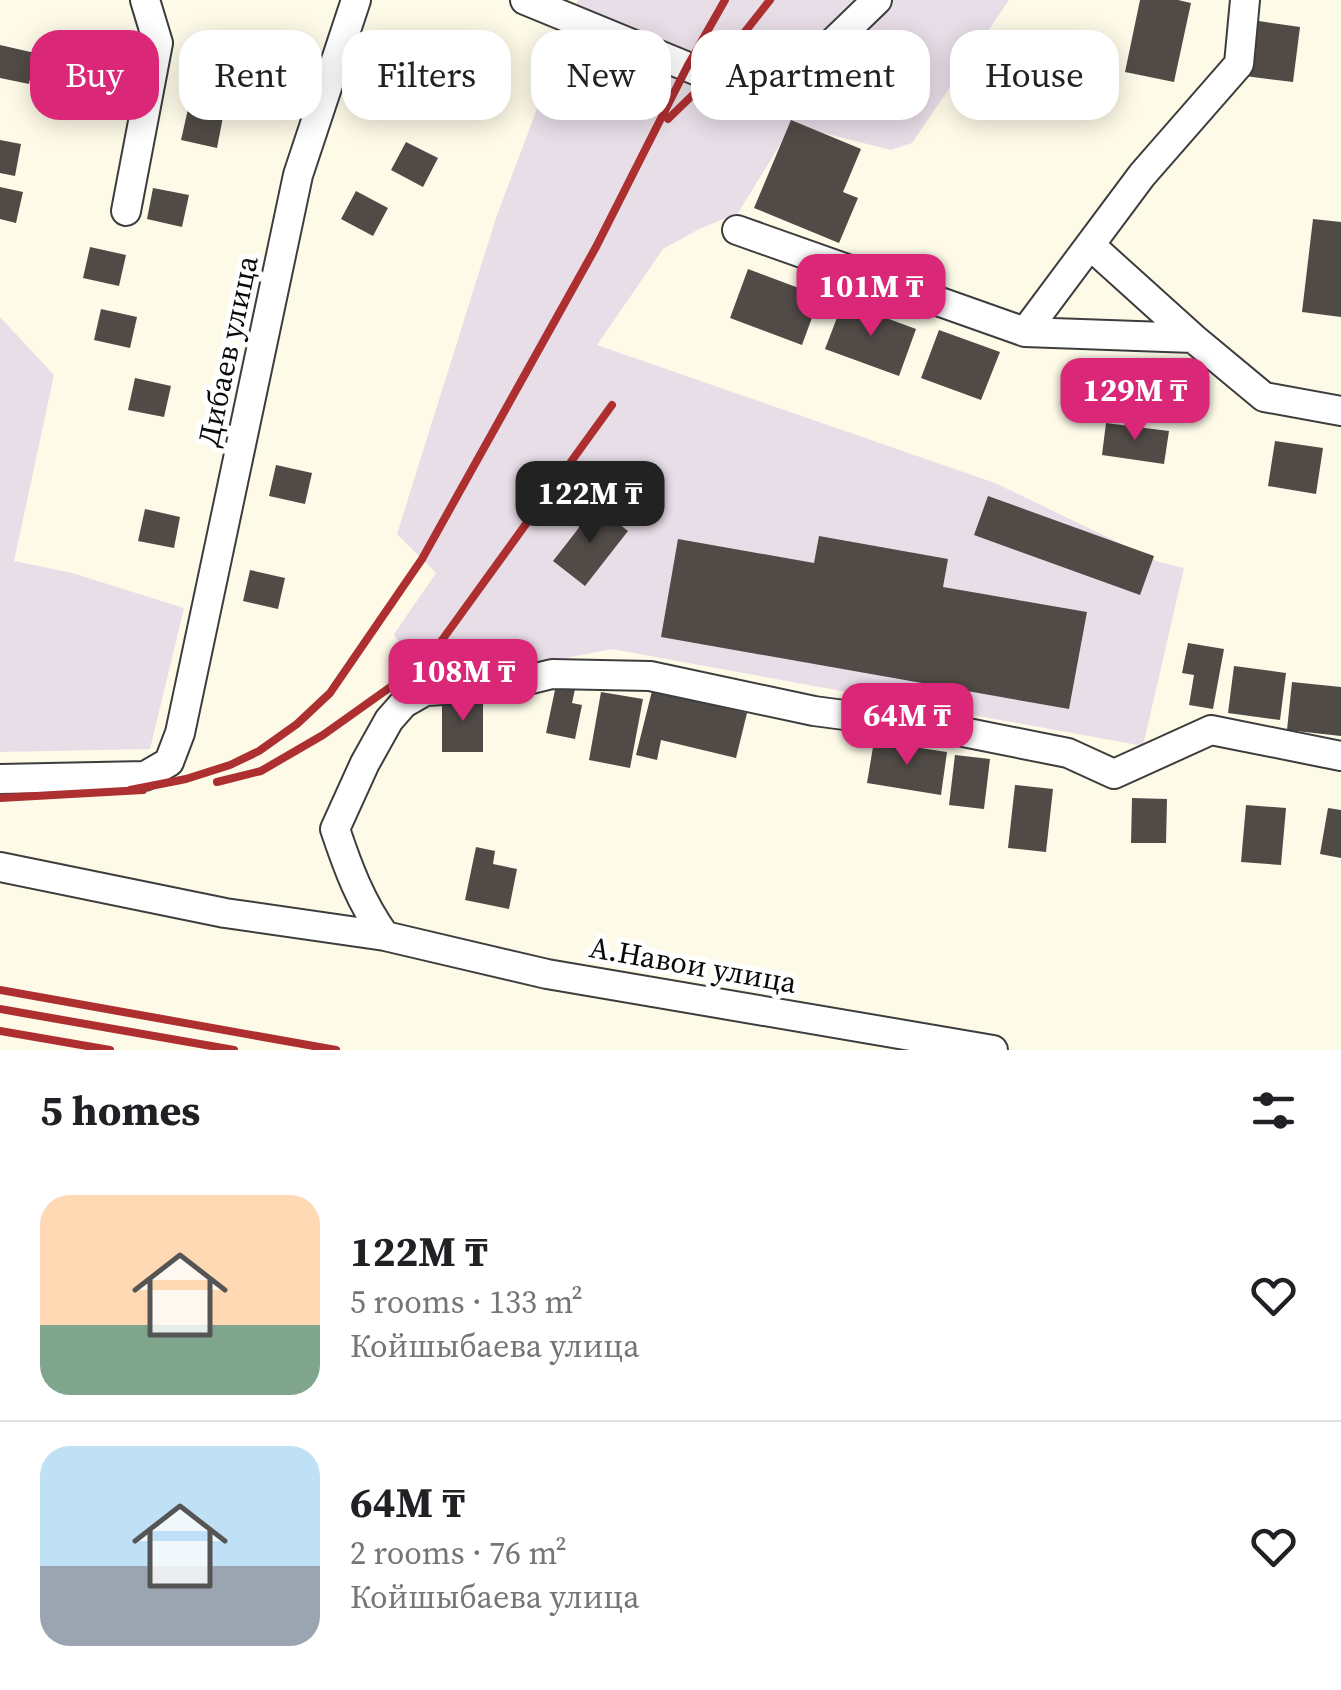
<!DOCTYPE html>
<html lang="en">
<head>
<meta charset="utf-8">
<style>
	:root { --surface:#fff; --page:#f2f2f2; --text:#202124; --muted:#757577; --line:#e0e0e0; --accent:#db2777 }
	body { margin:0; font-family:"Source Serif 4",serif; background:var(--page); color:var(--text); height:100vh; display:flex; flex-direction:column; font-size:38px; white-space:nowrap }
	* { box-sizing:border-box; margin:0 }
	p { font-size:32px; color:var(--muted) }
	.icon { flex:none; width:55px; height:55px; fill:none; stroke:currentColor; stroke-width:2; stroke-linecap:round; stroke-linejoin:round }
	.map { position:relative; height:1050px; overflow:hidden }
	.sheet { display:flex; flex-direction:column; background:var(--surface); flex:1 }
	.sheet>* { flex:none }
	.top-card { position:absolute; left:30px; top:30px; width:1282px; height:90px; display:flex; gap:20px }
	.price { position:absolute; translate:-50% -85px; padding:0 22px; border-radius:20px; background:var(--accent); color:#fff; font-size:32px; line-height:65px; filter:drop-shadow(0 2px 5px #0008) }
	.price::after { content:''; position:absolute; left:50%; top:60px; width:30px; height:22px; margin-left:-15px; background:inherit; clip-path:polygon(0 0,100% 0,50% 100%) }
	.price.current { background:#222; color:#fff }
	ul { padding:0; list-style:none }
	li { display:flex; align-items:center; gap:30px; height:250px; padding:0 40px }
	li+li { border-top:2px solid var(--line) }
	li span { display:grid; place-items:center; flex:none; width:280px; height:200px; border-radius:30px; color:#555 }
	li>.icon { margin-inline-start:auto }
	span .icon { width:120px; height:120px; fill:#fffc; stroke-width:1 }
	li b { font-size:42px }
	h2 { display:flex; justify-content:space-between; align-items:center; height:120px; padding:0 40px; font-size:42px }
	.pill { padding:0 35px; border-radius:30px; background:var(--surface); box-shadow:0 5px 25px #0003; font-size:35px; line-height:90px }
	.pill.current { background:var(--accent); color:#fff }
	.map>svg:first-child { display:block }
	.industrial { fill:#e8dee8 }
	.building { fill:#514b47 }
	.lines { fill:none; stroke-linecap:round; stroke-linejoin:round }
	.minor-casing { stroke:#3d3d3d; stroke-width:32 }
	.minor { stroke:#fff; stroke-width:28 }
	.rail { stroke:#ad2f30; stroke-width:8 }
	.labels { text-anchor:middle; stroke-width:10; stroke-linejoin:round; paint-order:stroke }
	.street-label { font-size:30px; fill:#0a0a0a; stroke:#fff }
</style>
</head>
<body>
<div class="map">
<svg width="1341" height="1050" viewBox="0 0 1341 1050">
	<rect width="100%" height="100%" fill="#fdfae8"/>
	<!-- industrial -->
	<path class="industrial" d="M578 0H1009L912 143 891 150 792 125 738 213 699 229 663 249 597 345 995 483 1159 562 1184 568 1143 746 612 649 467 677 413 671 394 634 436 573 397 534 496 218Z
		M0 317 54 375 14 561 72 573 184 608 150 749 0 752Z"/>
	<!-- building -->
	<path class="building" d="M1140 0H1178L1191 3 1174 82 1125 72Z
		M1252 20 1300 27 1293 82 1245 76Z
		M411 32 443 49 428 78 396 61Z
		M0 45 35 53 29 84 0 78Z
		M54 48 89 56 82 87 47 80Z
		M1026 72 1094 81 1090 106 1022 96Z
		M188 109 223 117 217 148 181 140Z
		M791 120 861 149 843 192 858 198 839 243 754 208Z
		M0 140 21 144 15 176 0 173Z
		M406 142 438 158 423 187 391 170Z
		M0 187 23 192 16 223 0 219Z
		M153 188 189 195 182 227 147 219Z
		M356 191 388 208 373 236 341 219Z
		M1313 219 1341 222V317L1302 312Z
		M90 247 126 255 119 286 83 278Z
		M748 269 820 296 802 345 730 318Z
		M843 302 916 329 899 376 825 349Z
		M101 309 137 317 130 348 94 340Z
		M939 330 1000 352 981 400 921 378Z
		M1129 369H1197L1196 395 1129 394Z
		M135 378 171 386 164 417 128 410Z
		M1106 423 1169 431 1164 464 1102 455Z
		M1275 441 1323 448 1316 494 1268 486Z
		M276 465 312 473 305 504 269 496Z
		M988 496 1154 556 1140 595 974 535Z
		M596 506 628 531 585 586 553 561Z
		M145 509 180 517 174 548 138 541Z
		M819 536 948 559 943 587 1087 612 1069 709 661 637 678 539 814 563Z
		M250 570 285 578 278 609 243 601Z
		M1188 643 1224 649 1213 709 1189 705 1194 675 1182 673Z
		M1234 666 1286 673 1280 720 1228 713Z
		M1292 682 1341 687V736L1287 730Z
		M556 685 575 689 572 703 582 705 575 739 546 733Z
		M652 691 747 713 736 758 661 740 657 760 636 755Z
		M601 692 643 699 630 768 589 760Z
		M442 696H483V752H442Z
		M874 741 947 752 941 795 867 783Z
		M955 755 990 759 984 809 949 805Z
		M1015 785 1053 789 1046 852 1008 848Z
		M1132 798 1167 799 1166 843H1131Z
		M1246 805 1286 808 1281 865 1241 862Z
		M1328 808 1341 810V858L1320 854Z
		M476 847 495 851 493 864 517 869 509 909 465 900Z"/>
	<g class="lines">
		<!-- minor casing -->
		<g class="minor-casing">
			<path id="minor" d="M525 0 744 90 790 84 877 0
				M126 211 158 43 145 0
				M737 230 1025 332 1193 338 1264 397 1341 411
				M1090 245 1193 338
				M1025 332 1142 175 1239 64 1245 0
				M0 779 145 776 169 762 180 733 298 175 356 0
				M0 867 225 913 385 936 547 974 993 1050
				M385 936C361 903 348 868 335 829L365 763 389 720 404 703 425 691 499 687 552 674 650 676 814 711 943 728 1068 753 1114 774 1211 730 1341 756"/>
		</g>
		<!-- minor -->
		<use href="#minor" class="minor"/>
		<!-- rail -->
		<path class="rail" d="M668 119 703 85 770 0
			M217 782 261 771 323 735 413 671 437 647 612 405
			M130 790 186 779 230 765 259 751 297 724 330 693 422 559 596 247 687 67 725 0
			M0 798 143 790
			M0 990 336 1050
			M0 1009 234 1050
			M0 1031 110 1050"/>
	</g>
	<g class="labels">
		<!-- street labels -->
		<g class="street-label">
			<text transform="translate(228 351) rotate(-78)" y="10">Дибаев улица</text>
			<text transform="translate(693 965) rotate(10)" y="10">А.Навои улица</text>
		</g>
	</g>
</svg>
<b class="price" style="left:871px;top:339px">101M ₸</b>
<b class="price" style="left:1135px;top:443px">129M ₸</b>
<b class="price current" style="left:590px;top:546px">122M ₸</b>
<b class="price" style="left:463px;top:724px">108M ₸</b>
<b class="price" style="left:907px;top:768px">64M ₸</b>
<div class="top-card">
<a class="pill current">Buy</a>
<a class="pill">Rent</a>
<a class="pill">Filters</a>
<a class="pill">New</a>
<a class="pill">Apartment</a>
<a class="pill">House</a>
</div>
</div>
<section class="sheet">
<h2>5 homes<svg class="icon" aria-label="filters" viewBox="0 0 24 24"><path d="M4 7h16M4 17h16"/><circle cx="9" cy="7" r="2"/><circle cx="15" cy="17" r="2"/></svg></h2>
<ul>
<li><span style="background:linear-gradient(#ffd9b3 65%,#7fa58c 0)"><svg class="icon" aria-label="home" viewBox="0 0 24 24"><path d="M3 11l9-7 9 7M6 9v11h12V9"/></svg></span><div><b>122M ₸</b><p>5 rooms · 133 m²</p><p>Койшыбаева улица</p></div><svg class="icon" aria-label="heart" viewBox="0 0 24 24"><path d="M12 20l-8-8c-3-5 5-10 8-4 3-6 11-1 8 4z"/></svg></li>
<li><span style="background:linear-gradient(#bfe0f5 60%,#9aa5b1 0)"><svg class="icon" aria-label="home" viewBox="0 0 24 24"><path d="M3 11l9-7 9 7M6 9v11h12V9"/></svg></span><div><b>64M ₸</b><p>2 rooms · 76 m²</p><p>Койшыбаева улица</p></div><svg class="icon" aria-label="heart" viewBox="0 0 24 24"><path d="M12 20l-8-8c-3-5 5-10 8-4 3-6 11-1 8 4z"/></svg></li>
</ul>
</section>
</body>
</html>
